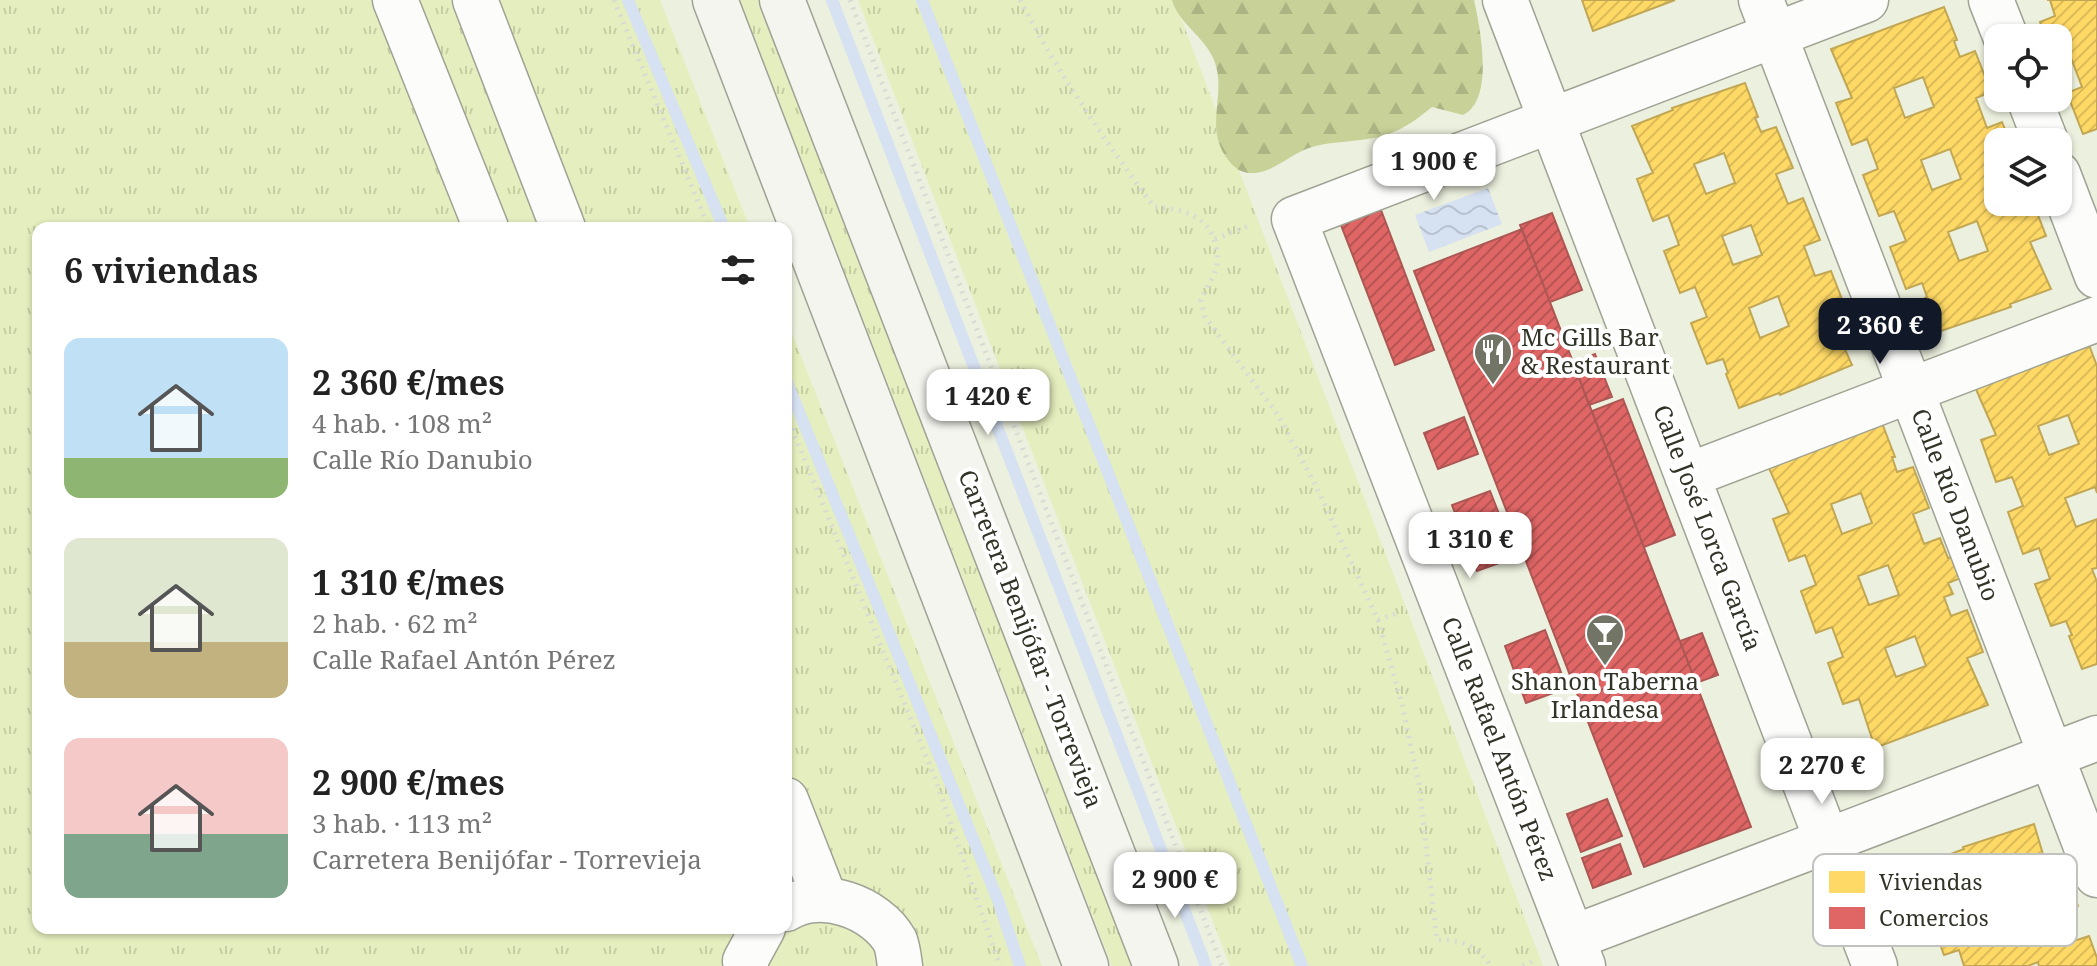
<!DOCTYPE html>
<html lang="es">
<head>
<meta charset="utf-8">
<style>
	:root { --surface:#fff; --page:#f2f2f2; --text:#222; --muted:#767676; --accent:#111827 }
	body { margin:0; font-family:"Noto Serif",serif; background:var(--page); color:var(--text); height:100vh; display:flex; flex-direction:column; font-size:30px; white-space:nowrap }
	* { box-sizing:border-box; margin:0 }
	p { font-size:26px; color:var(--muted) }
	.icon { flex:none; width:44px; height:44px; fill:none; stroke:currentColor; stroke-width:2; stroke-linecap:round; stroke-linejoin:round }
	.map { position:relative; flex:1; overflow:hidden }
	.side { position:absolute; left:32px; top:222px; width:760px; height:712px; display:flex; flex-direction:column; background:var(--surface); border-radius:16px; box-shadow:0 2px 6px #0004 }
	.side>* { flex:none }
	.controls { position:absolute; left:1984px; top:24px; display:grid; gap:16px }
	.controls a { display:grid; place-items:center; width:88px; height:88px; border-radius:16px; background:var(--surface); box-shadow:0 2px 6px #0004; font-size:40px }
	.price { position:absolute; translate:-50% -68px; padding:0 18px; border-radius:16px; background:#fff; color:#222; font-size:26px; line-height:52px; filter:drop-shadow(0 2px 4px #0008) }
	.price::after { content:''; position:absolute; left:50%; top:48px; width:24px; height:18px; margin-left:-12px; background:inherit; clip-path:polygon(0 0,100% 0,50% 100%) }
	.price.selected { background:var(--accent); color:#fff }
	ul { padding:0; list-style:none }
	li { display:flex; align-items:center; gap:24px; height:200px; padding:0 32px }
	li span { display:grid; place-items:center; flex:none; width:224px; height:160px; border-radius:16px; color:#555 }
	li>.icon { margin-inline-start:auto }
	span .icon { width:96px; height:96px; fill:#fffc; stroke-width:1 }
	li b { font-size:34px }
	h2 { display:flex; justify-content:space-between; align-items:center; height:96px; padding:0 32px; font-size:34px }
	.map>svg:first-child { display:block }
	.grass { fill:url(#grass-tufts) }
	.forest { fill:url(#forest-firs) }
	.water { fill:url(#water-waves) }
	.homes { fill:url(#homes-hatch); stroke:#c1a753; stroke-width:2; fill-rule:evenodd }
	.shops { fill:url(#shops-hatch); stroke:#ac5753; stroke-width:2 }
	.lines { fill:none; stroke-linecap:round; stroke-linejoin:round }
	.stream { stroke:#d6e1f2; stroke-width:12 }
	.minor-casing { stroke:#9fa294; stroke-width:47 }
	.secondary-casing { stroke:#9fa294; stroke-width:47 }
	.path { stroke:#d8dad4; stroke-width:5; stroke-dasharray:2 6; stroke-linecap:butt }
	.minor { stroke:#fcfdfa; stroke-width:44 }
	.secondary { stroke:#f4f5ef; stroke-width:44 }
	.labels { text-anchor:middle; stroke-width:8; stroke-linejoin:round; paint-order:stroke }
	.poi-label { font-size:24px; fill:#313326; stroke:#fff; text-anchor:start }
	.street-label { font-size:24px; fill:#313326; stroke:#fff }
	.key { fill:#fff; stroke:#c1c2be; stroke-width:2 }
	.key-label { font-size:22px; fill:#313326 }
</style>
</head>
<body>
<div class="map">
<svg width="2097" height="966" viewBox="0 0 2097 966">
	<defs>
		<pattern id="grass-tufts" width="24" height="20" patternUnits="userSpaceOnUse" patternTransform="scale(2)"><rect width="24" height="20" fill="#e5eebe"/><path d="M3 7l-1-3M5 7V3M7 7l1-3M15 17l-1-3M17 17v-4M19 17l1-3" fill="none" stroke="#c5cda3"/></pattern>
		<pattern id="forest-firs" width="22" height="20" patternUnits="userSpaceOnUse" patternTransform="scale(2)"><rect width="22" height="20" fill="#c8d198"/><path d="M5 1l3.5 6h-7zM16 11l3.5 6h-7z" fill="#acb483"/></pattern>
		<pattern id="water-waves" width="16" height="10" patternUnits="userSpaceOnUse" patternTransform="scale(2)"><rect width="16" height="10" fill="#d6e1f2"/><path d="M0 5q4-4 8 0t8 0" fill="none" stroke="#b8c2cf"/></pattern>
		<pattern id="homes-hatch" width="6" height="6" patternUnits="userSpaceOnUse" patternTransform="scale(2)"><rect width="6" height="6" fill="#ffd966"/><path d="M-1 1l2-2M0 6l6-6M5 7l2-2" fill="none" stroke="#dbbb58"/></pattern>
		<pattern id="shops-hatch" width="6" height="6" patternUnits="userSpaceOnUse" patternTransform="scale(2)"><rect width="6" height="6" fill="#e06666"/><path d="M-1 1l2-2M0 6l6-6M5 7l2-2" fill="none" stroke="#b65554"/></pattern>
	</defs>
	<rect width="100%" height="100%" fill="#ecf0de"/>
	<!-- grass -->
	<path class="grass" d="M0 0H660L750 228H38V928H786V318L1042 966H0Z
		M740 0H762L1134 966H1112Z
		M858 0H1174L1543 966H1230Z"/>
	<!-- forest -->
	<path class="forest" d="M1172 0H1474C1480 27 1495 100 1463 115L1432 107C1416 120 1400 132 1379 137 1357 142 1333 141 1312 147 1291 153 1271 175 1250 173 1242 173 1234 168 1229 161 1202 128 1228 94 1214 60 1205 37 1178 23 1172 0Z"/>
	<!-- water -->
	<path class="water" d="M1488 188 1502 224 1429 252 1415 215Z"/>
	<!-- homes -->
	<path class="homes" d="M1582 0H1675L1593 31Z
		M2047 0H2097V129L2083 134 2067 93 2082 87 2071 58 2058 62V38H2046L2040 22 2055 16 2050 0Z
		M1944 7 1957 40 1954 41 1960 57 1975 51 1991 92 1976 98 1987 128 2002 122 2010 142H1998V202H2033L2046 236 2030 242 2051 289 2010 304 2011 307 1938 332 1925 298 1927 297 1922 283 1906 289 1890 247 1906 241 1894 211 1879 216 1863 175 1878 169 1867 139 1852 145 1836 103 1852 98 1831 49ZM1923 77 1934 107 1905 118 1894 88ZM1950 149 1961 179 1932 190 1921 160ZM1977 221 1988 251 1959 261 1948 232Z
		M1745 83 1758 117 1755 118 1761 132 1776 127 1793 168 1776 174 1788 204 1803 198 1820 240 1804 246 1815 276 1831 271 1847 312 1831 318 1852 365 1780 395 1779 393 1739 408 1726 374 1728 373 1723 359 1707 364 1691 323 1707 317 1695 287 1680 293 1664 251 1679 245 1668 215 1653 221 1637 179 1653 173 1632 126 1673 110 1672 108ZM1724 153 1735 183 1706 194 1694 164ZM1751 225 1762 255 1733 265 1722 236ZM1778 296 1789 326 1760 338 1749 308Z
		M2089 345 2097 366V493L2095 487 2065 498 2076 527 2097 519V568L2092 569 2097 582V664L2082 669 2069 636 2072 635 2066 621 2051 626 2035 584 2050 579 2039 548 2023 554 2008 512 2023 506 2012 477 1996 482 1981 440 1996 435 1975 387ZM2068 415 2079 444 2049 455 2038 426Z
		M1882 423 1895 457H1892L1897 472 1913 467 1929 508 1913 514 1924 544 1940 538 1948 558 1958 555 1966 576 1948 583 1953 594 1944 597 1951 616 1967 610 1983 652 1967 658 1988 705 1875 748 1859 699 1843 704 1828 663 1843 657 1832 627 1816 633 1801 591 1816 585 1805 555 1789 561 1773 519 1789 513 1768 466ZM1861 493 1872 523 1842 534 1831 504ZM1888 565 1899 595 1869 605 1858 576ZM1915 636 1926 666 1896 677 1885 648Z
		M2034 824 2048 871 2063 866 2078 906 2063 911 2074 941 2089 936 2097 958V966H2039L2038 962 2028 966H1964L1959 950 1944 955 1929 915 1943 910 1924 864 1964 849 1963 847Z"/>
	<!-- shops -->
	<path class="shops" d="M1381 210 1434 350 1395 365 1341 225Z
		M1552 213 1582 290 1550 302 1520 225Z
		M1522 229 1751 827 1644 867 1414 271Z
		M1595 354 1612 397 1589 405 1573 362Z
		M1623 399 1675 535 1644 547 1592 411Z
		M1464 417 1478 454 1438 469 1424 433Z
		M1490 491 1516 557 1477 571 1452 505Z
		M1545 630 1567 688 1526 703 1505 646Z
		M1702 633 1718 675 1696 683 1680 641Z
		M1607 799 1622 836 1581 852 1567 814Z
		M1620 844 1631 874 1593 888 1582 858Z"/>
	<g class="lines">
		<!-- stream -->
		<path class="stream" d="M628 0 724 228
			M832 0 1206 966
			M922 0 1302 966
			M786 380 998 900 1020 966"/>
		<!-- minor casing -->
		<g class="minor-casing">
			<path id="minor" d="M395 0 486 228
				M475 0 563 228
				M1505 0 1875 966
				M1761 0 2097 875
				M1991 0 2006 38
				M2029 98 2046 142
				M2058 174 2097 276
				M1687 476 2097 319
				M786 800 825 899
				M786 909C820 887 876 907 895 941 898 948 899 959 900 966
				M1572 938 2097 738
				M746 966 745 961 763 928
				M1583 966 1294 219 1866 0"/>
		</g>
		<!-- secondary casing -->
		<g class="secondary-casing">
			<path id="secondary" d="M715 0 1086 966
				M782 0 1156 966"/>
		</g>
		<!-- path -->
		<path class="path" d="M614 0 709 228
			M850 0 1222 966
			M1020 0C1059 74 1105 141 1154 207 1181 208 1211 216 1216 247 1218 255 1218 264 1215 272 1211 282 1205 291 1201 300L1205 317 1278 415 1317 488 1378 620 1402 704 1419 784 1437 940C1462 939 1477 946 1491 966
			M1215 239 1251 225
			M786 414 937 783 1000 966
			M1378 620 1400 612
			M1523 966 1536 959"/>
		<!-- minor -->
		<use href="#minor" class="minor"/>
		<!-- secondary -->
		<use href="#secondary" class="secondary"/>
	</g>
	<!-- icons -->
	<defs>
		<g id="restaurant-pin" transform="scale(2)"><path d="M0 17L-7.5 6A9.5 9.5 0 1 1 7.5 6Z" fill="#727566" stroke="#fff"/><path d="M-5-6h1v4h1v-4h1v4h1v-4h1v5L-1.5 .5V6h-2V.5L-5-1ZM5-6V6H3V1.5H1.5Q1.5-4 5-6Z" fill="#fff"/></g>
		<g id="bar-pin" transform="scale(2)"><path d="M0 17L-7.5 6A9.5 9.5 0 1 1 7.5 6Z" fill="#727566" stroke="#fff"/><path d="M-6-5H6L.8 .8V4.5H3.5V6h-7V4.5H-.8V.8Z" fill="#fff"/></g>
	</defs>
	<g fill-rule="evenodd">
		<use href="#restaurant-pin" x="1493" y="352"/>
		<use href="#bar-pin" x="1605" y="633"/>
	</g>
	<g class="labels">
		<!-- poi labels -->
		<g class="poi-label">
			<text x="1521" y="346">Mc Gills Bar<tspan x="1521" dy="28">&amp; Restaurant</tspan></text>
			<text x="1605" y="690" text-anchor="middle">Shanon Taberna<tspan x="1605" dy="28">Irlandesa</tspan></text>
		</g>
		<!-- street labels -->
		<g class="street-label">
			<text transform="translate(1955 505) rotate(69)" y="8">Calle Río Danubio</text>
			<text transform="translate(1707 528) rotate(69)" y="8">Calle José Lorca García</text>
			<text transform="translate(1030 639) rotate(69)" y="8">Carretera Benijófar - Torrevieja</text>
			<text transform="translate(1499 749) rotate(69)" y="8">Calle Rafael Antón Pérez</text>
		</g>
	</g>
	<!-- legend -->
	<rect x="1813" y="854" width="264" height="92" rx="12" class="key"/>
	<rect x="1829" y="871" width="36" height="22" fill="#ffd966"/>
	<rect x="1829" y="907" width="36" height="22" fill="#e06666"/>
	<g class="key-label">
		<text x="1879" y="890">Viviendas</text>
		<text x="1879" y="926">Comercios</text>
	</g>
</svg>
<div class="controls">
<a><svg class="icon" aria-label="locate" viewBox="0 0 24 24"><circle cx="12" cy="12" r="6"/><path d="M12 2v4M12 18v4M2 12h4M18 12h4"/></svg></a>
<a><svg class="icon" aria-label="layers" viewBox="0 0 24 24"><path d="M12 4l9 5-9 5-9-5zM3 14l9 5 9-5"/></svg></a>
</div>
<b class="price" style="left:1434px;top:202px">1 900 €</b>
<b class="price selected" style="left:1880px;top:366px">2 360 €</b>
<b class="price" style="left:988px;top:437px">1 420 €</b>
<b class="price" style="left:1470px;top:580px">1 310 €</b>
<b class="price" style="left:1822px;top:806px">2 270 €</b>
<b class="price" style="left:1175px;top:920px">2 900 €</b>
<section class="side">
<h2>6 viviendas<svg class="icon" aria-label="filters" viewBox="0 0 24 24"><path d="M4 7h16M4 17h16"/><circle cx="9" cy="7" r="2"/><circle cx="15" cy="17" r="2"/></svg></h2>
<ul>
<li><span style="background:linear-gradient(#bfe0f5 75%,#8fb573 0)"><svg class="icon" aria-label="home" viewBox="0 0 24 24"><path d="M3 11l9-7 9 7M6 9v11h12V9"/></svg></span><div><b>2 360 €/mes</b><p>4 hab. · 108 m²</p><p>Calle Río Danubio</p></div></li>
<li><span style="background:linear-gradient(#dfe7d0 65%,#c2b280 0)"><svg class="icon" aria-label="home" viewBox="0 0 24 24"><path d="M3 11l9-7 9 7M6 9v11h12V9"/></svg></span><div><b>1 310 €/mes</b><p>2 hab. · 62 m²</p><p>Calle Rafael Antón Pérez</p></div></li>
<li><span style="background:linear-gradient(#f6c9c9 60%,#7fa58c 0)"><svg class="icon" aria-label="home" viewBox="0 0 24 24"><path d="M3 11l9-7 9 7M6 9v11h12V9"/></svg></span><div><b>2 900 €/mes</b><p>3 hab. · 113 m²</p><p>Carretera Benijófar - Torrevieja</p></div></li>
</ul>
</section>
</div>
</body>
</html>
